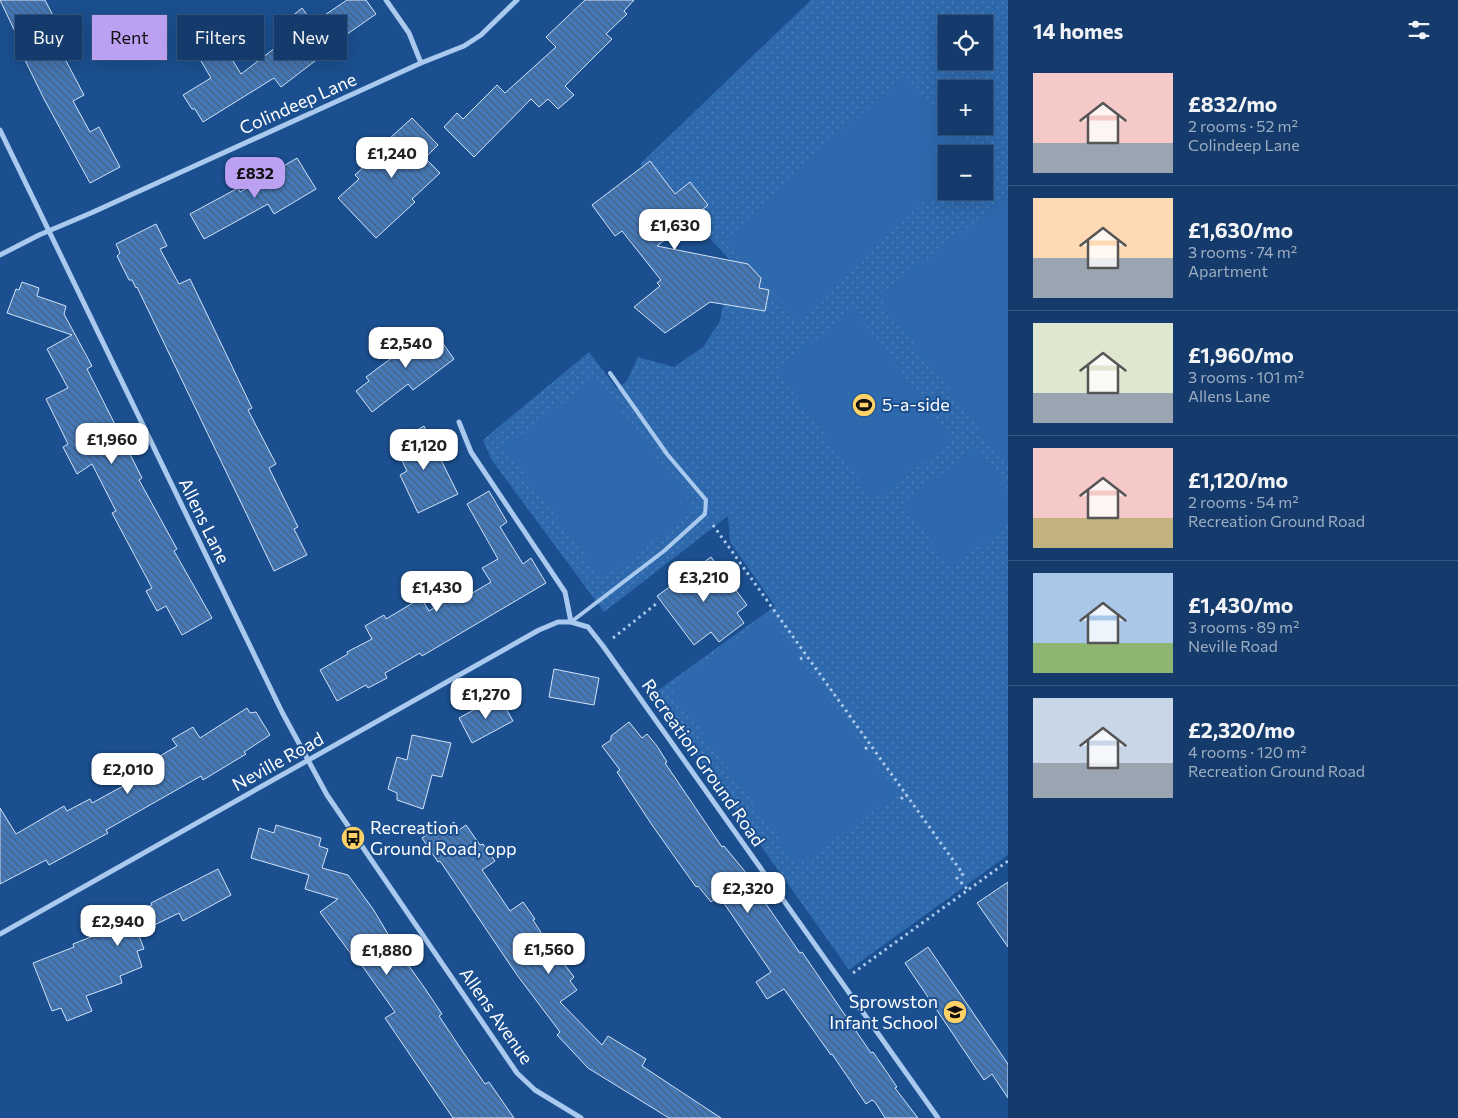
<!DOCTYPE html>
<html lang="en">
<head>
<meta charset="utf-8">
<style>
	:root { --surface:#143b6b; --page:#1d4271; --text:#f1f3f6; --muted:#9dadc1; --line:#33557e; --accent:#bca0f2 }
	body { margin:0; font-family:Commissioner,sans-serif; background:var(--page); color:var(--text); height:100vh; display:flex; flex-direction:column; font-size:19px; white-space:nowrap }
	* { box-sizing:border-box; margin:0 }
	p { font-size:16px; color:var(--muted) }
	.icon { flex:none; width:28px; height:28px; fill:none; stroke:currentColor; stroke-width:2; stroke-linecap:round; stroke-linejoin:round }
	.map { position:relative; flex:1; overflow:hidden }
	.panel { display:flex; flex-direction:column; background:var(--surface); width:450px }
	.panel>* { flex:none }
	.hud { position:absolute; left:15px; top:15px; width:475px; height:45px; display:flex; gap:10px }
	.fabs { position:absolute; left:938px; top:15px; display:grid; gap:10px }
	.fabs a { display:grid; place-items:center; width:55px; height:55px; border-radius:0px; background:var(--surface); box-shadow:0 5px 20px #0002,0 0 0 1px var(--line); font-size:25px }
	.price { position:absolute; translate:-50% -42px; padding:0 11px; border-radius:10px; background:#fff; color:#222; font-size:16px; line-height:32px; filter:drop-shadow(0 1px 2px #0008) }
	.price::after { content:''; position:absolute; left:50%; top:30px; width:15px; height:11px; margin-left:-8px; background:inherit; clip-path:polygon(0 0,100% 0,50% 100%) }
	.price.selected { background:var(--accent); color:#111 }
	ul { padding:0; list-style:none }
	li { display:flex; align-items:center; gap:15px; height:125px; padding:0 25px }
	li+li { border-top:1px solid var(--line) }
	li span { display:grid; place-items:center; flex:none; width:140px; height:100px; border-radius:0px; color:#555 }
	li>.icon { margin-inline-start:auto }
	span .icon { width:60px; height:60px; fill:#fffc; stroke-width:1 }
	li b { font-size:21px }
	h2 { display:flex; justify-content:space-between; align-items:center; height:60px; padding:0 25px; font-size:21px }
	.tag { padding:0 18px; border-radius:0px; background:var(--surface); box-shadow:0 5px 20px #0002,0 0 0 1px var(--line); font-size:18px; line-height:45px }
	.tag.selected { background:var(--accent); color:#111 }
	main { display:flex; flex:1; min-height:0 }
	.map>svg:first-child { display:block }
	.green { fill:url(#green-dots); fill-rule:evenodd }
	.pitch { fill:#2e69ad }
	.building { fill:url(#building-back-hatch); stroke:#cfe3fa }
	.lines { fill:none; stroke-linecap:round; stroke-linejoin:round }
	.path { stroke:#a9c9ee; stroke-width:3; stroke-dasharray:2.5 4; stroke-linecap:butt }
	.service { stroke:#a9c9ee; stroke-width:4 }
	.minor { stroke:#a9c9ee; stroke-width:5 }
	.labels { text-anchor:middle; stroke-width:4; stroke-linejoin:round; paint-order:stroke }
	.street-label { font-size:18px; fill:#fff; stroke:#1b4f8f }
	.poi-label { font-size:18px; fill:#fff; stroke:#1b4f8f; text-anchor:start }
</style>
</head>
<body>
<main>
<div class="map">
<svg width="1008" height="1118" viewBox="0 0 1008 1118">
	<defs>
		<pattern id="green-dots" width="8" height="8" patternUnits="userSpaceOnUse" patternTransform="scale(1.25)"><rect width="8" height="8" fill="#2e69ad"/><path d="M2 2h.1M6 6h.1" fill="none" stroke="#4d80b9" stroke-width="1.8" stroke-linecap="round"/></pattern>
		<pattern id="building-back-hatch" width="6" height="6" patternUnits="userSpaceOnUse" patternTransform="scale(1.25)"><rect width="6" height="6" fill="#4478b7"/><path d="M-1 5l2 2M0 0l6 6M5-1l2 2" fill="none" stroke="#486282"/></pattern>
	</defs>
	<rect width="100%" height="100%" fill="#1b4f8f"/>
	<!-- green -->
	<path class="green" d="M811 0H1008V855L849 970 653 694 775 606 730 542 728 516 604 612 491 459 483 440 589 352 617 389 627 381 638 357 674 367 703 347 720 321 731 261 640 164ZM946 24H984V61H946ZM946 89H984V126H946ZM946 154H984V191H946Z"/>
	<!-- pitch -->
	<path class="pitch" d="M904 74 946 120V126H952L977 153 946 154V181L797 319 724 241Z
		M1008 197V467L878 296Z
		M854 310 953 440 874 499 776 370Z
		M596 378 696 509 603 579 504 447Z
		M978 447 1008 489V525L950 567 903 502Z
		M769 616 897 794 798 865 669 687Z"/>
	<!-- building -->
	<path class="building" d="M0 0H45L61 31 55 34 56 37 54 38 84 95 73 101 90 132 99 127 120 167 90 183 44 99 22 54 24 53 17 41 19 40Z
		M347 0H366L376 14 330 46 332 48 281 87 274 78 203 122 195 109H192L183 95 211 78 201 61 224 46 241 74 284 41 279 34 289 26 285 22 302 8 313 23Z
		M585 0H634L624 11 627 14 606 34 612 39 565 86 574 95 558 109 548 99 539 107 531 99 474 157 444 127 457 113 463 119 497 85 505 93 556 47 546 37Z
		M412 118 438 145 425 158 440 173 412 199 415 202 376 238 338 198 359 179 355 175 393 140 390 138Z
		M297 158 316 189 274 214 268 204 204 239 190 214 238 188 240 192Z
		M650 161 675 194 690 182 708 205 657 246 748 264 761 278 759 288 769 290 765 311 710 302 665 333 634 307 660 286 657 283 661 280 622 231 615 236 592 205Z
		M156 224 167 246 160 249 179 284 190 279 252 408 248 410 276 464 269 468 298 527 294 529 307 555 274 571 137 287 136 288 132 280H129L117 256 120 253 116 244Z
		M22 282 39 288 37 296 66 306 64 314 92 366 87 369 142 478 139 480 177 549 174 551 212 618 182 635 166 606 157 611 146 591 152 588 112 513 116 511 92 464 77 474 63 447 68 444 46 399 68 388 47 349 72 335 7 313 16 289 19 290Z
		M432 328 454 359 413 390 408 384 372 412 356 391 369 381 366 377 401 351 399 348 417 335 419 337Z
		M424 426 458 494 418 513 400 475 407 471 394 444Z
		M489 491 507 522 500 527 523 564 531 558 546 583 422 656 420 653 385 673 387 678 368 688 366 685 337 701 320 670 348 654 347 652 372 639 365 626 384 615 386 619 421 598 429 611 454 596 457 602 491 582 482 568 498 559 467 504Z
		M711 557 747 605 737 613 744 623 719 642 711 632 694 645 657 596Z
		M554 669 599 678 594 705 549 697Z
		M499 696 513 721 472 743 459 718Z
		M247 708 250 713 256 712 270 735 244 752 246 754 203 780 201 776 106 830 108 833 49 865 46 860 0 884V808L16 834 64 806 67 811 90 799 92 803 125 785 121 779 177 746 172 739 193 727 200 738Z
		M629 722 642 738 647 734 657 746 667 762 665 763 722 847 724 846 752 880 750 881 800 953 802 952 871 1053 873 1052 897 1087 895 1088 918 1118H885L875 1102 872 1100 866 1104 832 1054 831 1055 784 989 767 999 756 982 771 972 719 896 711 902 698 886 696 887 652 825 617 772 620 770 602 746 611 740V736Z
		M412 735 451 743 442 777 432 775 423 809 397 800V793L388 789 397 757 407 760Z
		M454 822 459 830 466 825 480 845 483 844 495 861 482 870 510 911 523 902 535 919 533 920 560 962 562 961 574 977 570 981 577 990 560 1002 602 1045 608 1036 646 1059 642 1066 721 1118H669L588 1068 557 1035 560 1032 517 975 440 861 438 862 422 838 440 825 443 829Z
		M276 825 321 838 319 846 328 849 322 868 348 875 373 909 388 934 387 935 426 990 442 1014 439 1016 463 1052 485 1084 489 1082 514 1118H453L385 1018 395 1012 353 953 351 954 320 912 338 899 305 889 309 875 251 858 259 828 274 833Z
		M218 869 231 895 183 921 179 913 138 933 144 949 137 951 142 967 120 976 122 983 86 996 92 1011 67 1021 61 1008 52 1011 33 963 74 947 73 944 106 931 103 924 152 905 151 903Z
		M1008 882V947L977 903Z
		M928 947 1008 1064V1098L992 1074 984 1080 905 963Z"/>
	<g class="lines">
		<!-- path -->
		<path class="path" d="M713 525 963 874 957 878 968 890
			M613 638 656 604
			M800 659 806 656
			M865 749 870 745
			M901 799 906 794
			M853 973 1008 861"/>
		<!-- service -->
		<path class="service" d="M571 622 664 551 705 514 706 500 667 454 610 373"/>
		<!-- minor -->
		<path class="minor" d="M386 0 409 33 421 63
			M0 130 282 712 327 795 517 1073 535 1090 581 1118
			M0 255 39 235 91 213 421 63 464 46 481 35 517 0
			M459 422 471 452 565 592 571 622 588 627 603 646 938 1118
			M0 934 539 630 558 622H571"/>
	</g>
	<!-- icons -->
	<defs>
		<g id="stadium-disc" transform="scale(1.25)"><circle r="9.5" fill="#ffd166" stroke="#1b4f8f"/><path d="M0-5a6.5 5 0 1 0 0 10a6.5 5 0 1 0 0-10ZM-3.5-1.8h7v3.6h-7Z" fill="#111"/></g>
		<g id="bus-disc" transform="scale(1.25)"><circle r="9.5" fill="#ffd166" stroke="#1b4f8f"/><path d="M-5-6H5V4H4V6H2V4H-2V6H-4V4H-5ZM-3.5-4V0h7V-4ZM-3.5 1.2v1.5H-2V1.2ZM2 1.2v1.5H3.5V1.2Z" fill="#111"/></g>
		<g id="school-disc" transform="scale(1.25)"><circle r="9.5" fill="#ffd166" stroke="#1b4f8f"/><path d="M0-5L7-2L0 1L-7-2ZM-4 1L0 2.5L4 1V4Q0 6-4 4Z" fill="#111"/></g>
	</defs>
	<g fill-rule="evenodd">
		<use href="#stadium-disc" x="864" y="405"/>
		<use href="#bus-disc" x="353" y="838"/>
		<use href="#school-disc" x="955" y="1012"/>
	</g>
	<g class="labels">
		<!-- street labels -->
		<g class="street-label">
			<text transform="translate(298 104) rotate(-24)" y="6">Colindeep Lane</text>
			<text transform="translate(204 521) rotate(64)" y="6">Allens Lane</text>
			<text transform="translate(278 762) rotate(-29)" y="6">Neville Road</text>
			<text transform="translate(703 763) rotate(55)" y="6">Recreation Ground Road</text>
			<text transform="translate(496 1016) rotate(55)" y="6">Allens Avenue</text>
		</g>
		<!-- poi labels -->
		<g class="poi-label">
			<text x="882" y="411">5-a-side</text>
			<text x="370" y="834">Recreation<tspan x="370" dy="21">Ground Road, opp</tspan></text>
			<text x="938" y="1008" text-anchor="end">Sprowston<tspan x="938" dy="21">Infant School</tspan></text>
		</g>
	</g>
</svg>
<div class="fabs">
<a><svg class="icon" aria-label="locate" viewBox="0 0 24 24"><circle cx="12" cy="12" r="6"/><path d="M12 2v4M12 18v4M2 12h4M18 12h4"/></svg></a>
<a>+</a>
<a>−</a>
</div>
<b class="price" style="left:392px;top:179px">£1,240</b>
<b class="price selected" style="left:255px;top:199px">£832</b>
<b class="price" style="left:675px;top:251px">£1,630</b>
<b class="price" style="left:406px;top:369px">£2,540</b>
<b class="price" style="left:112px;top:465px">£1,960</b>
<b class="price" style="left:424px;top:471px">£1,120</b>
<b class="price" style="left:704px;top:603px">£3,210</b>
<b class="price" style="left:437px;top:613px">£1,430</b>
<b class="price" style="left:486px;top:720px">£1,270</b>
<b class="price" style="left:128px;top:795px">£2,010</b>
<b class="price" style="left:748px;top:914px">£2,320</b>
<b class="price" style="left:118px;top:947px">£2,940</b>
<b class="price" style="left:549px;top:975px">£1,560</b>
<b class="price" style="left:387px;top:976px">£1,880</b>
<div class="hud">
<a class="tag">Buy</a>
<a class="tag selected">Rent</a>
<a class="tag">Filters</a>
<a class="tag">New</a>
</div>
</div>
<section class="panel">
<h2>14 homes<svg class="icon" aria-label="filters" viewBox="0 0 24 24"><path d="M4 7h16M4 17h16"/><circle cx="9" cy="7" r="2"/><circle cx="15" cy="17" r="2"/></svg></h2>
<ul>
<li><span style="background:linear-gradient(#f6c9c9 70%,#9aa5b1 0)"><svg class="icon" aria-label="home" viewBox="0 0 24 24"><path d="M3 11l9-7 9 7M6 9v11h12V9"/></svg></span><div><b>£832/mo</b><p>2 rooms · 52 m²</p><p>Colindeep Lane</p></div></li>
<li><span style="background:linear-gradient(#ffd9b3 60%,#9aa5b1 0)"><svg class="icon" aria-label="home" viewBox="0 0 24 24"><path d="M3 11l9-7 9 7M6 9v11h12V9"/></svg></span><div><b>£1,630/mo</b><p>3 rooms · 74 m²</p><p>Apartment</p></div></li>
<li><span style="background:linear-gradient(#dfe7d0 70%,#9aa5b1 0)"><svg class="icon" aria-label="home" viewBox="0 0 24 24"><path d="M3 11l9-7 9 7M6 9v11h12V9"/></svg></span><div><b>£1,960/mo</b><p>3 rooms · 101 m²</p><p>Allens Lane</p></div></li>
<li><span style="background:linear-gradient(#f6c9c9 70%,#c2b280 0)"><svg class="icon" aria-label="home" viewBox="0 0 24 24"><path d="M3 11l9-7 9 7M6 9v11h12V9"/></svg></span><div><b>£1,120/mo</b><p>2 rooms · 54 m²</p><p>Recreation Ground Road</p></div></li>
<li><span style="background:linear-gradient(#a9c7e8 70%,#8fb573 0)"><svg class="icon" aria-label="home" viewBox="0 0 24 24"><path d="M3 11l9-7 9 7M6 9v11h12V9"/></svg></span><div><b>£1,430/mo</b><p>3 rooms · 89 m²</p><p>Neville Road</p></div></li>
<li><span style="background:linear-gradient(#c9d6e8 65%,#9aa5b1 0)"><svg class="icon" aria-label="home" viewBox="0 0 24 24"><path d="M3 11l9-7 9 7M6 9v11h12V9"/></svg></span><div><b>£2,320/mo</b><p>4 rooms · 120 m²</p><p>Recreation Ground Road</p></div></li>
</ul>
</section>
</main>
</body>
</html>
